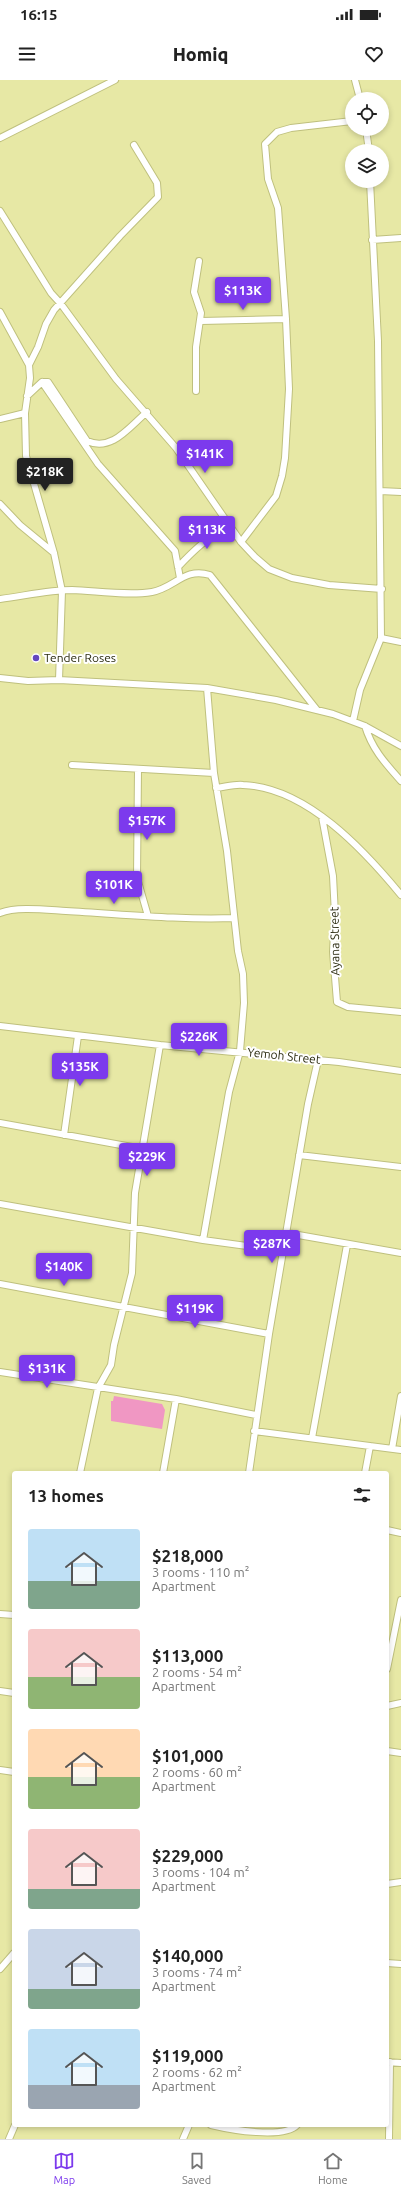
<!DOCTYPE html>
<html lang="en">
<head>
<meta charset="utf-8">
<style>
	:root { --surface:#fff; --page:#f2f2f2; --text:#222; --muted:#767676; --line:#e0e0e0; --accent:#7c3aed }
	body { margin:0; font-family:Ubuntu,sans-serif; background:var(--page); color:var(--text); height:100vh; display:flex; flex-direction:column; font-size:15px; white-space:nowrap }
	* { box-sizing:border-box; margin:0 }
	p { font-size:13px; color:var(--muted) }
	.icon { flex:none; width:22px; height:22px; fill:none; stroke:currentColor; stroke-width:2; stroke-linecap:round; stroke-linejoin:round }
	.map { position:relative; flex:1; overflow:hidden }
	.drawer { position:absolute; left:12px; top:1391px; width:377px; height:656px; display:flex; flex-direction:column; background:var(--surface); border-radius:4px; box-shadow:0 2px 6px #0003 }
	.drawer>* { flex:none }
	.tools { position:absolute; left:345px; top:12px; display:grid; gap:8px }
	.tools a { display:grid; place-items:center; width:44px; height:44px; border-radius:50%; background:var(--surface); box-shadow:0 2px 6px #0003; font-size:20px }
	.price { position:absolute; translate:-50% -34px; padding:0 9px; border-radius:4px; background:var(--accent); color:#fff; font-size:13px; line-height:26px; filter:drop-shadow(0 1px 2px #0008) }
	.price::after { content:''; position:absolute; left:50%; top:24px; width:12px; height:9px; margin-left:-6px; background:inherit; clip-path:polygon(0 0,100% 0,50% 100%) }
	.price.current { background:#222; color:#fff }
	ul { padding:0; list-style:none }
	li { display:flex; align-items:center; gap:12px; height:100px; padding:0 16px }
	li span { display:grid; place-items:center; flex:none; width:112px; height:80px; border-radius:4px; color:#555 }
	li>.icon { margin-inline-start:auto }
	span .icon { width:48px; height:48px; fill:#fffc; stroke-width:1 }
	li b { font-size:17px }
	h2 { display:flex; justify-content:space-between; align-items:center; height:48px; padding:0 16px; font-size:17px }
	.status { display:flex; justify-content:space-between; align-items:center; height:28px; padding:0 20px; background:var(--surface); direction:ltr }
	.status svg { height:11px; fill:currentColor }
	header { display:flex; justify-content:space-between; align-items:center; height:52px; padding:0 16px; background:var(--surface); font-size:18px; font-weight:800 }
	.dock { display:flex; justify-content:space-around; align-items:center; height:56px; border-top:1px solid var(--line); background:var(--surface); font-size:11px; color:var(--muted) }
	.dock a { display:grid; justify-items:center; gap:2px }
	.dock .current { color:var(--accent) }
	.map>svg:first-child { display:block }
	.green { fill:#f097c3 }
	.lines { fill:none; stroke-linecap:round; stroke-linejoin:round }
	.street-casing { stroke:#bfc07e; stroke-width:8 }
	.street { stroke:#fff; stroke-width:6 }
	.poi-dot { fill:#6447bf; stroke:#fff; stroke-width:1.5 }
	.labels { text-anchor:middle; stroke-width:4; stroke-linejoin:round; paint-order:stroke }
	.poi-label { font-size:12px; fill:#2b2b10; stroke:#fff; text-anchor:start }
	.street-label { font-size:12px; fill:#2b2b10; stroke:#fff }
</style>
</head>
<body>
<div class="status"><b>16:15</b><svg viewBox="0 0 49 12"><path d="M0 12V9h3v3zM5 12V6h3v6zM10 12V3h3v9zM15 12V0h3v12zM26 1h20v11H26zM47 4h2v5h-2z"/></svg></div>
<header><svg class="icon" aria-label="menu" viewBox="0 0 24 24"><path d="M4 6h16M4 12h16M4 18h16"/></svg>Homiq<svg class="icon" aria-label="heart" viewBox="0 0 24 24"><path d="M12 20l-8-8c-3-5 5-10 8-4 3-6 11-1 8 4z"/></svg></header>
<div class="map">
<svg width="401" height="2059" viewBox="0 0 401 2059">
	<rect width="100%" height="100%" fill="#e7e8a5"/>
	<!-- green -->
	<path class="green" d="M114 1316 162 1324 165 1330 162 1349 111 1341V1321H113Z"/>
	<g class="lines">
		<!-- street casing -->
		<g class="street-casing">
			<path id="street" d="M355 0 360 19
				M366 49 369 71
				M0 58 115 0
				M0 131 51 213 61 224 116 299 176 368 241 462 255 477 269 489 292 498 329 505 382 509
				M372 160 401 158
				M0 232 29 285
				M201 241 286 239
				M42 302 98 384 175 471 180 498
				M196 311V267L201 233 194 212 199 181
				M27 316 42 302H48L87 361C112 372 129 347 147 332
				M0 339 25 333
				M380 411 401 412
				M0 424 20 445 54 473
				M241 462 276 416 282 396 285 378 289 309 286 239 278 128 268 99 265 64 277 52 291 48 352 41
				M178 487C194 470 209 456 230 445
				M0 519C24 516 49 510 72 510 97 511 128 516 152 512 175 508 184 487 210 495L317 630
				M381 558 401 562
				M0 598 28 601 59 600 207 608 276 620 333 634 365 646 401 666
				M59 600 62 511 54 473 26 376 25 333 30 298 29 285 38 267 46 244 54 230 120 156 158 117 157 103 134 65
				M353 641 360 610 381 558 378 261 370 101
				M365 646C372 669 385 683 401 701
				M72 685 214 693
				M138 689 137 798 148 836
				M216 708C225 707 235 704 243 705 306 707 364 770 401 815
				M322 737 333 796 335 835 333 872 337 922 348 927 401 932
				M0 833C16 826 48 830 66 831 122 834 178 840 234 838
				M0 946 160 965 339 982 401 991
				M0 1043 143 1069
				M64 1055 78 956
				M299 1075 401 1087
				M0 1124 203 1160 283 1171
				M287 1153 401 1173
				M203 1160 229 1012 240 971 244 923 243 894 238 871 227 771 214 693 207 608
				M0 1204 269 1254
				M0 1292 176 1319 256 1335
				M254 1351 401 1370
				M312 1358 347 1165
				M392 1369 401 1316
				M80 1393 98 1308 111 1285 114 1265 132 1193 135 1113 160 965
				M163 1393 176 1319
				M249 1393 269 1254 308 1024 318 980
				M365 1393 370 1366
				M387 1450 401 1453
				M0 1534 14 1535
				M387 1589 401 1520
				M0 1611 14 1613
				M387 1626 401 1623
				M387 1671 401 1673
				M0 1690 14 1692
				M387 1804 401 1802
				M387 1883 401 1884
				M0 1889 14 1873
				M387 1982 401 1983
				M211 2045C232 2050 284 2059 297 2045
				M9 2059 15 2045
				M183 2059 189 2045
				M389 2059 390 1982"/>
		</g>
		<!-- street -->
		<use href="#street" class="street"/>
	</g>
	<!-- markers -->
	<circle class="poi-dot" cx="36" cy="578" r="4"/>
	<g class="labels">
		<!-- poi labels -->
		<g class="poi-label">
			<text x="44" y="582">Tender Roses</text>
		</g>
		<!-- street labels -->
		<g class="street-label">
			<text transform="translate(335 861) rotate(-91)" y="4">Ayana Street</text>
			<text transform="translate(284 976) rotate(6)" y="4">Yemoh Street</text>
		</g>
	</g>
</svg>
<div class="tools">
<a><svg class="icon" aria-label="locate" viewBox="0 0 24 24"><circle cx="12" cy="12" r="6"/><path d="M12 2v4M12 18v4M2 12h4M18 12h4"/></svg></a>
<a><svg class="icon" aria-label="layers" viewBox="0 0 24 24"><path d="M12 4l9 5-9 5-9-5zM3 14l9 5 9-5"/></svg></a>
</div>
<b class="price" style="left:243px;top:231px">$113K</b>
<b class="price" style="left:205px;top:394px">$141K</b>
<b class="price current" style="left:45px;top:412px">$218K</b>
<b class="price" style="left:207px;top:470px">$113K</b>
<b class="price" style="left:147px;top:761px">$157K</b>
<b class="price" style="left:114px;top:825px">$101K</b>
<b class="price" style="left:199px;top:977px">$226K</b>
<b class="price" style="left:80px;top:1007px">$135K</b>
<b class="price" style="left:147px;top:1097px">$229K</b>
<b class="price" style="left:272px;top:1184px">$287K</b>
<b class="price" style="left:64px;top:1207px">$140K</b>
<b class="price" style="left:195px;top:1249px">$119K</b>
<b class="price" style="left:47px;top:1309px">$131K</b>
<section class="drawer">
<h2>13 homes<svg class="icon" aria-label="filters" viewBox="0 0 24 24"><path d="M4 7h16M4 17h16"/><circle cx="9" cy="7" r="2"/><circle cx="15" cy="17" r="2"/></svg></h2>
<ul>
<li><span style="background:linear-gradient(#bfe0f5 65%,#7fa58c 0)"><svg class="icon" aria-label="home" viewBox="0 0 24 24"><path d="M3 11l9-7 9 7M6 9v11h12V9"/></svg></span><div><b>$218,000</b><p>3 rooms · 110 m²</p><p>Apartment</p></div></li>
<li><span style="background:linear-gradient(#f6c9c9 60%,#8fb573 0)"><svg class="icon" aria-label="home" viewBox="0 0 24 24"><path d="M3 11l9-7 9 7M6 9v11h12V9"/></svg></span><div><b>$113,000</b><p>2 rooms · 54 m²</p><p>Apartment</p></div></li>
<li><span style="background:linear-gradient(#ffd9b3 60%,#8fb573 0)"><svg class="icon" aria-label="home" viewBox="0 0 24 24"><path d="M3 11l9-7 9 7M6 9v11h12V9"/></svg></span><div><b>$101,000</b><p>2 rooms · 60 m²</p><p>Apartment</p></div></li>
<li><span style="background:linear-gradient(#f6c9c9 75%,#7fa58c 0)"><svg class="icon" aria-label="home" viewBox="0 0 24 24"><path d="M3 11l9-7 9 7M6 9v11h12V9"/></svg></span><div><b>$229,000</b><p>3 rooms · 104 m²</p><p>Apartment</p></div></li>
<li><span style="background:linear-gradient(#c9d6e8 75%,#7fa58c 0)"><svg class="icon" aria-label="home" viewBox="0 0 24 24"><path d="M3 11l9-7 9 7M6 9v11h12V9"/></svg></span><div><b>$140,000</b><p>3 rooms · 74 m²</p><p>Apartment</p></div></li>
<li><span style="background:linear-gradient(#bfe0f5 70%,#9aa5b1 0)"><svg class="icon" aria-label="home" viewBox="0 0 24 24"><path d="M3 11l9-7 9 7M6 9v11h12V9"/></svg></span><div><b>$119,000</b><p>2 rooms · 62 m²</p><p>Apartment</p></div></li>
</ul>
</section>
</div>
<nav class="dock">
<a class="current"><svg class="icon" aria-label="map" viewBox="0 0 24 24"><path d="M3 6l6-2 6 2 6-2v14l-6 2-6-2-6 2zM9 4v14M15 6v14"/></svg>Map</a>
<a><svg class="icon" aria-label="saved" viewBox="0 0 24 24"><path d="M7 4h10v16l-5-4-5 4z"/></svg>Saved</a>
<a><svg class="icon" aria-label="home" viewBox="0 0 24 24"><path d="M3 11l9-7 9 7M6 9v11h12V9"/></svg>Home</a>
</nav>
</body>
</html>
